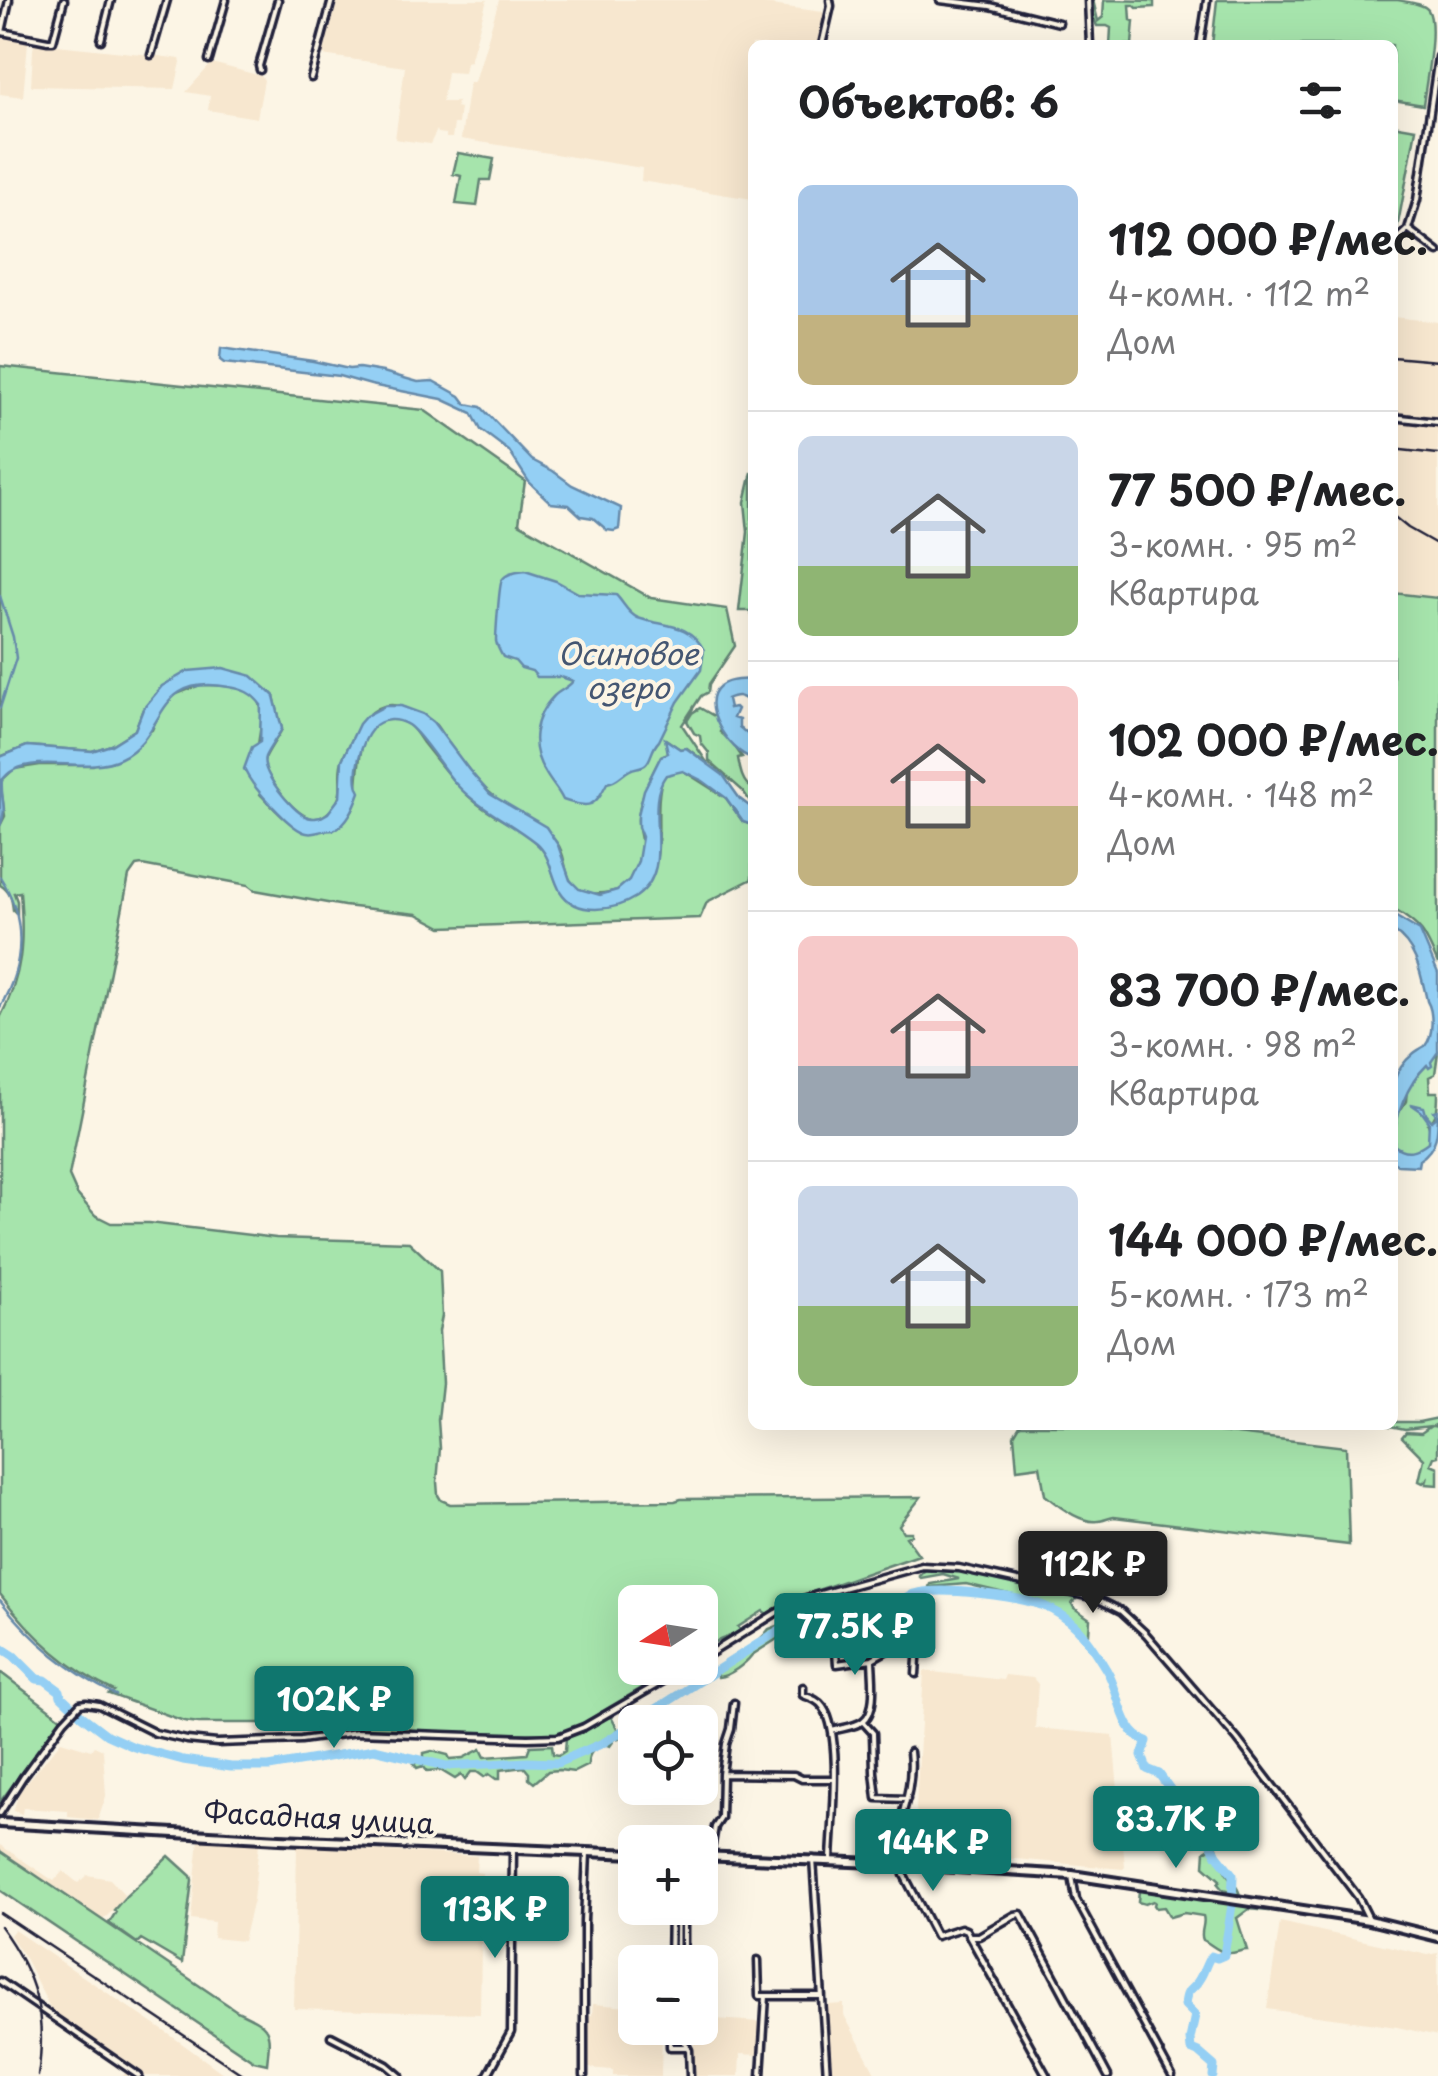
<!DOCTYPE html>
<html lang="ru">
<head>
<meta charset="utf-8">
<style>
	:root { --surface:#fff; --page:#f6f6f6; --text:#202124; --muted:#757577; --line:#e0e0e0; --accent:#0f766e }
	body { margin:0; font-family:"Playpen Sans",sans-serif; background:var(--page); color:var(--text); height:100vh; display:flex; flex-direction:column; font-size:38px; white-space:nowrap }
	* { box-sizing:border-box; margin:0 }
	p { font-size:32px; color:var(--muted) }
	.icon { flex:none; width:55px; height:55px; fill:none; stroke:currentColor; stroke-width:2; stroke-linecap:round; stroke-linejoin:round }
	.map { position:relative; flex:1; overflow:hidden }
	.panel { position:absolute; left:748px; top:40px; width:650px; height:1390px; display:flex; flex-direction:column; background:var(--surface); border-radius:15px; box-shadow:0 10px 40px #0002 }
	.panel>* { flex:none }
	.needle { width:65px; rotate:258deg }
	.fabs { position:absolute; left:618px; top:1585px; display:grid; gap:20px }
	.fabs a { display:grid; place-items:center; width:100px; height:100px; border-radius:15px; background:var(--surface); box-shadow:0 10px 40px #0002; font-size:50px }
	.price { position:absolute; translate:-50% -85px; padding:0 22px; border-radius:10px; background:var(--accent); color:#fff; font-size:32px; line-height:65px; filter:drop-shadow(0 2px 5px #0008) }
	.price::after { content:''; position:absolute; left:50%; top:60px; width:30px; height:22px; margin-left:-15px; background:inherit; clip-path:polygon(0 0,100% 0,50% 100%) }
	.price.active { background:#222; color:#fff }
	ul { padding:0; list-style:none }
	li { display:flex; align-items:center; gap:30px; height:250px; padding:0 50px }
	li+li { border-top:2px solid var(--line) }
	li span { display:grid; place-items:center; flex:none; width:280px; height:200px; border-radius:15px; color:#555 }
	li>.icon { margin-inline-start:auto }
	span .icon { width:120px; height:120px; fill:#fffc; stroke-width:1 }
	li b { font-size:42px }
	h2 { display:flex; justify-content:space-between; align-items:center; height:120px; padding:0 50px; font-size:42px }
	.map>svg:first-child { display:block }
	.built { fill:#f7e7cf }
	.green { fill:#a6e4ac; stroke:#648374; stroke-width:2.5 }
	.water { fill:#94cff4; stroke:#668aaa; stroke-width:2.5 }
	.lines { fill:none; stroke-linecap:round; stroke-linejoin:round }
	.stream { stroke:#668aaa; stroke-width:2.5 }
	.river { stroke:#94cff4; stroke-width:9 }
	.minor-casing { stroke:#22223b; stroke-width:11 }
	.secondary-casing { stroke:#22223b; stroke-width:14 }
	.minor { stroke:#fcf5e5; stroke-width:4 }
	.secondary { stroke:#fcf5e5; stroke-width:6 }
	.rail { stroke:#22223b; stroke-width:2.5 }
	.labels { text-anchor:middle; stroke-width:8; stroke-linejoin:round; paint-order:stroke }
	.street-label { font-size:28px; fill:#22223b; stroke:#fcf5e5 }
	.water-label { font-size:30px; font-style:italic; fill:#445672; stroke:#fcf5e5 }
</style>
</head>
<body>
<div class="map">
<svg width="1438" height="2076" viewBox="0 0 1438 2076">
	<rect width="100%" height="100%" fill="#fcf5e5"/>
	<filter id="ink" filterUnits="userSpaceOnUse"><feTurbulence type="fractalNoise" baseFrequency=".01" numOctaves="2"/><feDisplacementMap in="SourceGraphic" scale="20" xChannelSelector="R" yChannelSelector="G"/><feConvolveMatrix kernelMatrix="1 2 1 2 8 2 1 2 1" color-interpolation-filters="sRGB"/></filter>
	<g filter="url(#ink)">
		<!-- built -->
		<path class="built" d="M338 0H487L470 61 466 62 464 73 447 72 442 102H457L456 107 460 108 458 124H454L452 138H446V134L438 133 437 130 430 144 395 139 405 67 322 55Z
			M499 0H734L823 12 824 18 817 45H752V199L641 181 642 168 461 139 469 82 473 83 477 75Z
			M0 37 28 42 23 97 0 94Z
			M38 43 151 55 180 59 181 62 175 89 31 86 33 50 34 44Z
			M212 63 261 76 264 80 257 118 208 110 210 96 186 92Z
			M1393 317 1438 322V597L1393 592Z
			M924 1671 1003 1680 1005 1675 1033 1678 1038 1684 1035 1728 1113 1735 1125 1867 1123 1869 995 1857 922 1852 916 1808Z
			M61 1741 91 1750 94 1746 103 1750 106 1796 98 1820 68 1817V1811L23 1808 22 1814 13 1811 20 1791Z
			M199 1839 259 1843 253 1900 243 1941 213 1938 214 1922 191 1919Z
			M0 1845 54 1881 63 1871 78 1883 87 1875 110 1879 124 1894 120 1904 97 1925 0 1858Z
			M297 1846 477 1856 476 1872 482 1873 480 2014 294 2009Z
			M1280 1922 1428 1955 1438 1953V2036L1397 2027 1267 2009Z
			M14 1930 173 2037 227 2076H123L129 2067 54 2016 26 1960 10 1935Z
			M593 2004 630 2007V2014H635V2028H662L661 2076H613V2070L588 2068V2015H592Z
			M844 2004V2015L877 2076H830L827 2005Z
			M700 2018 761 2022 759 2055 740 2054 739 2076H694V2028H700Z"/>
		<!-- green -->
		<path class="green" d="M1090 0H1093L1098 21 1103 17 1104 0 1154 1V7L1137 8 1134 5H1130L1131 20 1134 21 1132 45H1110L1111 28 1107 26H1097L1090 9Z
			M1217 0H1398C1406 2 1423 3 1428 10 1438 25 1425 86 1423 105L1393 100 1392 45H1212Z
			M1393 125 1416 129 1397 229 1393 230Z
			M458 153 494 159 490 180H481L477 206 456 204 461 176 453 174Z
			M0 366 424 410 525 481 519 523 651 598 727 609 735 646 709 684 708 692 701 696 682 725 708 764 687 748 680 749 667 740 668 753 661 756C651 776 640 796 638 818 637 827 641 834 641 842 642 860 633 873 625 888 609 892 595 897 580 890 562 880 568 857 557 843 542 825 507 809 490 793 473 778 460 758 446 740 442 735 438 726 433 722 426 716 413 712 405 708 371 694 354 734 343 758 335 777 348 790 332 809 326 815 321 819 312 818 296 816 265 778 264 762 264 756 279 736 282 729L274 696 270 692 255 681 223 668 143 709 135 730 111 745 92 751 27 746 0 757Z
			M752 472V616L751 611H739L748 532 745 502Z
			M1393 593 1438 598V964C1425 933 1422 926 1393 909Z
			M200 685C218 685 258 684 261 708 263 721 259 734 258 746 257 762 259 778 260 794 277 811 295 836 321 831 332 829 333 830 340 823 345 818 352 814 354 806 361 784 352 724 387 720 394 719 403 721 409 725 415 730 419 737 423 743 439 763 454 784 473 800 493 818 523 828 541 848 548 856 551 866 554 876 566 909 582 910 613 902 630 898 641 896 650 880 666 847 652 810 663 776L682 770 726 798 743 822 752 825V879L707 902 700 918 442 927 417 914 344 906 255 890 248 885 142 865 136 866 129 876 69 1176 77 1194 95 1215 111 1223H149L276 1238 409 1242 440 1271 442 1316 439 1331 442 1383 438 1420 440 1448 437 1482 438 1495 441 1500 450 1504 675 1501 681 1499 921 1497 899 1525 903 1532H911V1535L906 1537 919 1555 795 1598 767 1614 763 1611 738 1627 741 1630C732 1638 722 1637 712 1644L713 1648 700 1655V1602H635V1668H675L571 1730 553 1734 404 1731 268 1723H199L184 1721 109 1694 114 1691C67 1669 31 1635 0 1594V1018C23 974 24 941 20 892L14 893 17 901V914L13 910C12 899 10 891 0 885V826L5 816 1 788 2 780 14 769 40 765H93L152 730 159 713 174 695Z
			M700 708 721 720 723 727 720 732 731 741 742 757 738 758C740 769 742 783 752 788V804L743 791 709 761V753L701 743 700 736 694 733 687 721 692 713Z
			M1438 1053 1435 1074 1429 1077 1430 1092H1438C1438 1106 1438 1117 1428 1124 1438 1148 1411 1157 1393 1149L1392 1131 1398 1114 1406 1101 1407 1089 1413 1078Z
			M1438 1418V1424L1433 1426 1438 1427V1456L1434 1457 1431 1464 1438 1467V1485L1426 1484 1427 1479 1423 1483 1419 1481 1424 1459 1402 1437 1406 1432 1421 1433 1431 1426 1405 1429 1385 1425H1392L1393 1422H1419Z
			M1020 1425H1161L1346 1447 1349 1545 1114 1517C1108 1518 1103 1521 1098 1521 1081 1524 1057 1505 1045 1495L1040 1466 1017 1469 1014 1435Z
			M925 1570H952L999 1578 1074 1597 1076 1599 1072 1604 1074 1608 1090 1619 1089 1633 1086 1635 1061 1613 1030 1599 966 1584 929 1587 930 1584 959 1579 943 1574 921 1578 919 1576Z
			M848 1588 853 1594 851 1603 834 1613 820 1615 807 1620 752 1655C745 1664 730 1676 718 1677L717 1673C729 1653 757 1648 769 1629L783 1624 795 1615V1607L797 1605 831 1591Z
			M0 1672 62 1719 0 1802Z
			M665 1707H669L671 1712 635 1722V1729L620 1735 619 1738 615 1739 610 1746 604 1744C593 1749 588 1753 588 1765L574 1772 559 1770 548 1771 534 1783 529 1779V1773L524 1767 500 1770V1779H496L489 1774 484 1777 477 1772H471L465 1780 461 1775 455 1779 440 1770 427 1771 423 1766 417 1768 414 1764 424 1759V1753L432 1751 448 1755 450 1759 463 1758 481 1749 485 1757 527 1754 530 1746 552 1745 553 1754 559 1755 565 1751 566 1738 605 1718 611 1717 618 1730 652 1708 663 1710Z
			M1181 1805 1191 1810 1195 1808 1203 1814V1821C1219 1835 1216 1858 1227 1874 1233 1883 1237 1885 1240 1895L1223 1890 1218 1884 1220 1880 1204 1866 1205 1851 1213 1846 1203 1829 1193 1826 1179 1808Z
			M0 1851 237 2011C271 2027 271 2028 267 2064L254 2061 0 1890Z
			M169 1856 191 1876 192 1880 182 1963 141 1939 137 1943 109 1923 116 1912 114 1910 126 1896Z
			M1142 1890 1266 1906 1268 1911 1249 1909 1237 1918 1247 1950C1241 1950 1234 1954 1227 1953 1218 1952 1211 1944 1203 1940 1199 1932 1206 1925 1203 1916L1184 1913 1170 1917 1164 1907 1156 1908 1154 1905 1155 1902 1153 1901 1145 1904 1138 1902 1139 1891Z"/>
		<!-- water -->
		<path class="water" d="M221 348 313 361 349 369 359 368 383 372 418 382 433 381 460 396 466 404 481 407 532 460 553 471 572 485 621 508 619 529 614 531 607 530 593 518 581 516 569 505 551 503 529 482 509 451 481 430 472 413 442 399 371 385 339 376 224 363 220 360Z
			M525 571 556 581 578 593 616 595C624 603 627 613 638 618 664 627 689 622 704 650L701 670 678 702 659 741C651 749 652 758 646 764 642 768 635 767 630 770 620 775 619 781 607 783 595 806 591 810 563 800 558 789 550 782 545 772 529 747 533 717 554 696 560 690 568 688 573 681L561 677H537L532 671 521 668 515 661 503 657C500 652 497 647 496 641 496 635 499 584 502 580 506 573 517 572 525 571Z
			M223 668 252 676 270 692 274 696 282 729C278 736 267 751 265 757 260 772 292 810 305 816 312 819 314 818 321 817L328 813 340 797 342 760 359 724 366 716 385 706H401L423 714 433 722 469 770 490 794 546 827 558 845 570 880 579 889 600 895 617 890 629 880 638 861 642 837 638 827V815L644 790 661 756 668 753 665 739 680 749 686 748 723 775 740 799 752 808V825L743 822 726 798 703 781 683 771 666 775C641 809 678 868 636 897 614 911 576 917 560 891 551 875 551 856 536 843 510 822 479 809 456 784 443 770 422 734 408 725 397 718 381 718 373 728 361 742 351 776 360 792 355 806 348 823 334 830 333 830 320 831 319 832 311 833 311 835 303 832 291 827 281 815 273 807 261 795 251 784 244 769L252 747 260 742 261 705C252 693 243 689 229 687 151 673 169 735 121 758 89 774 44 755 14 770 9 772 6 776 2 780 0 796 8 810 0 826V757L27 746 92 751 111 745 135 730 143 709 162 686 188 671Z
			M752 679V703C742 697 740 693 727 699L729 708 735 707 737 709 733 718 739 720V727L752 738V758C729 752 698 704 720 686 728 679 743 680 752 679Z
			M1393 915 1420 931 1438 973V1052L1431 1062 1432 1066 1429 1068 1427 1065C1407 1084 1394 1118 1394 1145 1406 1155 1416 1151 1428 1142L1429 1122 1421 1111 1411 1104 1424 1107 1426 1114 1432 1121 1437 1117 1434 1111 1438 1110C1438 1131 1438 1148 1419 1160L1418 1166 1398 1165 1393 1162C1392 1140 1388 1100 1394 1081 1397 1072 1404 1061 1412 1055 1413 1053 1423 1047 1425 1046 1434 1035 1433 1011 1427 1001 1421 974 1417 947 1393 931Z"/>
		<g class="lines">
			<!-- stream -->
			<path class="stream" d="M0 596 13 637 16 658 0 708
				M0 877C27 918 25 965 0 1007
				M0 1600C31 1640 71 1673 116 1695"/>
			<!-- river -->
			<path class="river" d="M0 1647 14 1656 37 1679 45 1680 60 1691 61 1696 82 1716 107 1735 134 1747 183 1760 231 1767H269L374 1749 446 1766 528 1762 557 1763 603 1743 635 1723
				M636 1722 814 1608 832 1604 895 1606C902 1603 907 1597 914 1594 940 1586 1018 1596 1044 1606 1054 1610 1068 1619 1076 1627 1088 1639 1098 1656 1107 1671 1120 1692 1121 1734 1147 1741L1142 1755 1147 1769 1159 1774 1175 1796 1190 1806 1199 1819 1217 1855 1233 1875 1232 1905 1224 1955 1217 1958 1211 1956C1206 1963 1205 1970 1200 1978 1193 1992 1187 1985 1185 2005L1195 2015 1190 2039 1191 2049 1198 2052 1214 2066 1213 2076"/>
			<!-- minor casing -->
			<g class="minor-casing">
				<path id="minor" d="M9 0 2 32 48 41H53L64 0
					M940 0 990 6 1059 23
					M1088 0 1090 45
					M101 40 111 0
					M822 45 831 6 830 0
					M1200 45 1207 0
					M151 55 167 0
					M209 60 226 0
					M260 70 259 66 278 0
					M311 78 332 0
					M1408 229 1438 252
					M1392 244 1408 229 1417 200 1438 57
					M1392 417 1438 422
					M836 1652 837 1664 872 1659 893 1647 918 1645 916 1674
					M700 1660 776 1613 806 1598 922 1566 959 1568 1095 1598 1121 1611 1146 1634 1237 1739 1358 1897 1369 1919
					M803 1687V1695C811 1698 818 1700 823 1707 843 1735 832 1825 831 1860
					M863 1722 873 1733 874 1772 877 1798 907 1799
					M832 1731C841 1728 856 1727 863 1721 878 1711 872 1674 872 1659
					M722 1774 794 1775 802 1779H834
					M0 1813 23 1777 64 1721 80 1704 86 1703 99 1705 155 1733 187 1740 217 1743 301 1740 357 1732 528 1738 558 1737 584 1727 686 1668
					M710 1856 715 1827 721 1818 722 1774 726 1744 731 1729 734 1703
					M813 1859 827 2076
					M890 1864C896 1826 915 1791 910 1752
					M902 1864 904 1875 936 1936 961 1928 966 1930 1047 2076
					M1072 1876 1076 1899 1172 2076
					M971 1936H979L1015 1915 1021 1914 1108 2076
					M758 1960 759 1996H822
					M670 1962 671 1908
					M684 1962V1908
					M0 1981 139 2076
					M670 2028V2047H687
					M683 2028V2039L689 2050 690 2076
					M331 2036 387 2065 400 2076
					M487 2076 511 2032 513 1850
					M584 2076V1921L587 1853
					M761 2076 766 1996"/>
			</g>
			<!-- secondary casing -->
			<g class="secondary-casing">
				<path id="secondary" d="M0 1823 280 1839 635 1854
					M700 1856 876 1863 1072 1875 1369 1920 1438 1937"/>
			</g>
			<!-- minor -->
			<use href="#minor" class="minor"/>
			<!-- secondary -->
			<use href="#secondary" class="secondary"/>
			<!-- rail -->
			<path class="rail" d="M1392 357 1438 361
				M1392 449 1438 454
				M1392 515 1408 528 1438 545
				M0 1913 245 2076
				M0 1926C36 1975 47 2015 38 2076"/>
		</g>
	</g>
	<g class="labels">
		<!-- street labels -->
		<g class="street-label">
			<text transform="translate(319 1818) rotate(3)" y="10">Фасадная улица</text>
		</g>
		<!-- water labels -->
		<g class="water-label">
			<text x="628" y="665">Осиновое<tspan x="628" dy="34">озеро</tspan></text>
		</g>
	</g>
</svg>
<div class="fabs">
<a><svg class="needle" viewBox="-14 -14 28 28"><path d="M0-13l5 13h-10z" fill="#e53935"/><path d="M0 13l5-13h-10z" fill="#757577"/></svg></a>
<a><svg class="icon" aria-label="locate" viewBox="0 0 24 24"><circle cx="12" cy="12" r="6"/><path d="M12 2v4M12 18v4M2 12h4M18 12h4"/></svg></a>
<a>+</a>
<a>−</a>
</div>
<b class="price active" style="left:1093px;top:1616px">112K ₽</b>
<b class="price" style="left:855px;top:1678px">77.5K ₽</b>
<b class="price" style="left:334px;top:1751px">102K ₽</b>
<b class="price" style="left:1176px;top:1871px">83.7K ₽</b>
<b class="price" style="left:933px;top:1894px">144K ₽</b>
<b class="price" style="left:495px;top:1961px">113K ₽</b>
<section class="panel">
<h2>Объектов: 6<svg class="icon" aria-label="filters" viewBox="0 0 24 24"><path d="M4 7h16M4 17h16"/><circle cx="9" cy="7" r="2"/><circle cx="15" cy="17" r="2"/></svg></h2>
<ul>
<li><span style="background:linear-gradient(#a9c7e8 65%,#c2b280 0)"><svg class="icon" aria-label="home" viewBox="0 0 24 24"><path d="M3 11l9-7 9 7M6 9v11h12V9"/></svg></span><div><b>112 000 ₽/мес.</b><p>4-комн. · 112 m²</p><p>Дом</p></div></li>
<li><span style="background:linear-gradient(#c9d6e8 65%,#8fb573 0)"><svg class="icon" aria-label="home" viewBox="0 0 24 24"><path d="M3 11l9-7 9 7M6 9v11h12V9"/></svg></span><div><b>77 500 ₽/мес.</b><p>3-комн. · 95 m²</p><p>Квартира</p></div></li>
<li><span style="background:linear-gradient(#f6c9c9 60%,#c2b280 0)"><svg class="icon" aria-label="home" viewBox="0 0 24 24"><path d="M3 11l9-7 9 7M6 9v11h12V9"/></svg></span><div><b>102 000 ₽/мес.</b><p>4-комн. · 148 m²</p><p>Дом</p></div></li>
<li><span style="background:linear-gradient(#f6c9c9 65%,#9aa5b1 0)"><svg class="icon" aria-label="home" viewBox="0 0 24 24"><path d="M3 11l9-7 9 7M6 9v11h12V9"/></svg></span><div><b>83 700 ₽/мес.</b><p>3-комн. · 98 m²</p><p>Квартира</p></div></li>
<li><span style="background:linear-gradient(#c9d6e8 60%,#8fb573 0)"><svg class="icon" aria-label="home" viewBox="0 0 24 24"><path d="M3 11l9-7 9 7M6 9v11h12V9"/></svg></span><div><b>144 000 ₽/мес.</b><p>5-комн. · 173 m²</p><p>Дом</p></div></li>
</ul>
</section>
</div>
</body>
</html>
